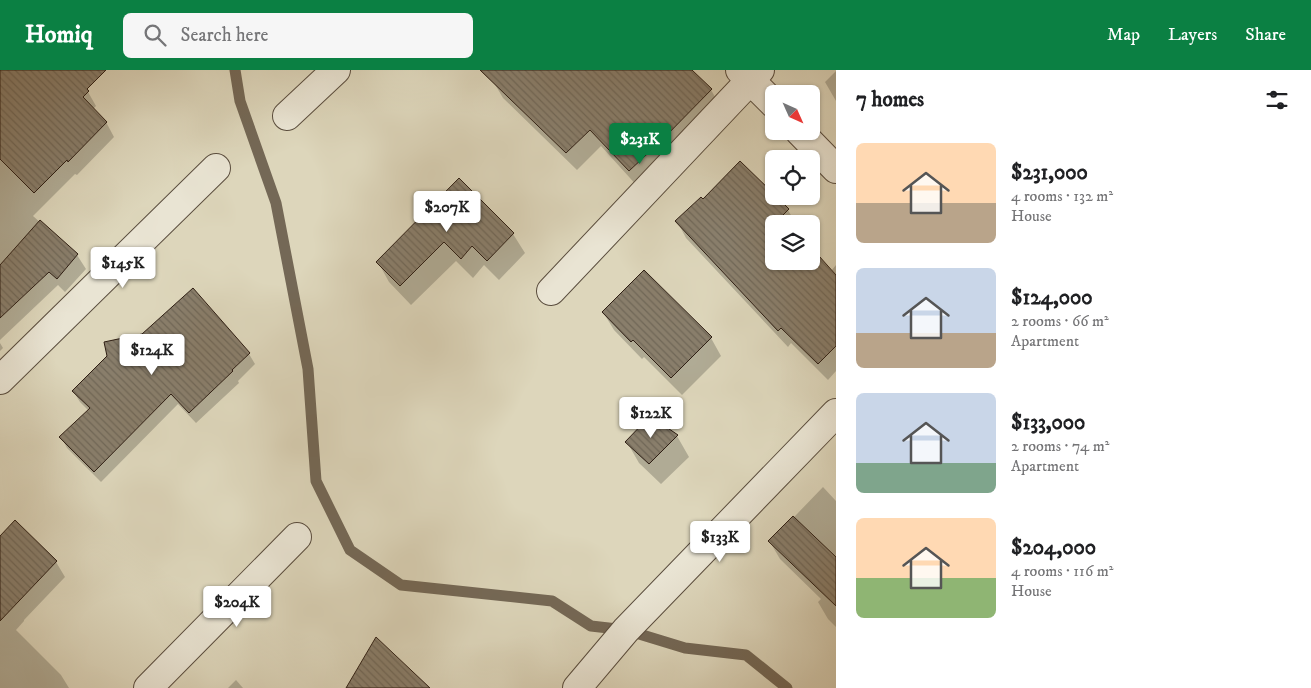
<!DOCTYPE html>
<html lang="en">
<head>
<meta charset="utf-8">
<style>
	:root { --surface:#fff; --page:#f6f6f6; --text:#202124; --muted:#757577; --accent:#0b8043 }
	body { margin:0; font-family:"IM FELL DW Pica",serif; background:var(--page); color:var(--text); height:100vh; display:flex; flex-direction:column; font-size:19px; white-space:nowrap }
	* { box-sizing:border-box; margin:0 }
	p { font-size:16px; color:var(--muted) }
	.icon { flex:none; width:28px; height:28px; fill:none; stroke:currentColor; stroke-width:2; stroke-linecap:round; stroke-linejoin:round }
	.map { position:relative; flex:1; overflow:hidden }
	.details { display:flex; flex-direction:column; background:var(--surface); width:475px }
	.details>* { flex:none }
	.needle { width:32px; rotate:135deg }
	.tools { position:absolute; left:765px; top:15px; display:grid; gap:10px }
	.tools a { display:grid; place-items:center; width:55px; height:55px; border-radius:8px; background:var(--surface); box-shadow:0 1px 4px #0004; font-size:25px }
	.price { position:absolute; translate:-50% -42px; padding:0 11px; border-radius:5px; background:#fff; color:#222; font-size:16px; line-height:32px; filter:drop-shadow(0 1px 2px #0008) }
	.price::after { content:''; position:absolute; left:50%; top:30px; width:15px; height:11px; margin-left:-8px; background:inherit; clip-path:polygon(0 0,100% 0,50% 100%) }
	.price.current { background:var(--accent); color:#fff }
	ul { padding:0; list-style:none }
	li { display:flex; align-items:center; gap:15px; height:125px; padding:0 20px }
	li span { display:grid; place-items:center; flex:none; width:140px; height:100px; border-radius:8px; color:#555 }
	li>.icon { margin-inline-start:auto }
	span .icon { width:60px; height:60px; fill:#fffc; stroke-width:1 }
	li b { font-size:21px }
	h2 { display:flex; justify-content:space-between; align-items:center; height:60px; padding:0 20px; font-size:21px }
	header { display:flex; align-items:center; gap:30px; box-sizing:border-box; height:70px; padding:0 25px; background:var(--accent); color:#fff }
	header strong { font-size:24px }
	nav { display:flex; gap:28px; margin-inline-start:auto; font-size:18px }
	.search { width:350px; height:45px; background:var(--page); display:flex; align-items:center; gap:12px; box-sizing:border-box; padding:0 18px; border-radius:8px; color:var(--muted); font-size:19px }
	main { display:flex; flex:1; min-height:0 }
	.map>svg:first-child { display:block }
	.shadow { fill:#0003 }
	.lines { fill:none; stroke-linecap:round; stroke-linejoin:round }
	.stream { stroke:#746856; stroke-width:11 }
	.building { fill:url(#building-back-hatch); stroke:#2f1f14 }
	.minor-casing { stroke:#5a4d3e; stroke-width:30 }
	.minor { stroke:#e9e4d3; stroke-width:28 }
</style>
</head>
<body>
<header>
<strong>Homiq</strong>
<div class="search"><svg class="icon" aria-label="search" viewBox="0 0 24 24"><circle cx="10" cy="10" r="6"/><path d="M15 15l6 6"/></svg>Search here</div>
<nav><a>Map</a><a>Layers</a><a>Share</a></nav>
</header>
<main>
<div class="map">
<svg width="836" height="618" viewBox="0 0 836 618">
	<defs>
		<pattern id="building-back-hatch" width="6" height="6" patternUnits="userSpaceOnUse" patternTransform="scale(1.25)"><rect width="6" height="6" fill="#897e6b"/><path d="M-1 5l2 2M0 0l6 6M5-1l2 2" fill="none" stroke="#706757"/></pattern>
	</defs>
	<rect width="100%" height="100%" fill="#ddd6bb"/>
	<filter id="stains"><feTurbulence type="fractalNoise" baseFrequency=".004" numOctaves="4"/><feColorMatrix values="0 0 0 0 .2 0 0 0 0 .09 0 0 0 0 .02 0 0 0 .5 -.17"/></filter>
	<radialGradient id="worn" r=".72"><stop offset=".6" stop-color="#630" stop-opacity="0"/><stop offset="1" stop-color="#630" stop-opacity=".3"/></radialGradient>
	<!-- shadow -->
	<path class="shadow" d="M0 0H67L88 22 96 36 93 39 106 52 114 67 77 105 75 104 33 146 77 185 86 199 65 222 58 215 0 270Z
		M503 0H690L711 20 721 37 639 118 601 76 577 100 503 28 493 11Z
		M836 1V31L825 12Z
		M459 110 513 164 525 183 499 210 484 195 473 208 456 191 411 235 389 212 378 192Z
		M774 126 788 140 796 154H774V191L831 201 836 195V301L828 310 791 273 788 277 686 168 677 151 703 131Z
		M644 201 711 268 721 286 682 325 644 287 642 289 614 260 603 242Z
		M0 273 3 278 0 281Z
		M249 284 255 294 238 311 239 313 196 353 178 334 101 412 67 378 61 367 89 341 80 332 73 321Z
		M677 366 689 387 661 414 639 393 627 372Z
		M823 417 836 431V557L828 549 818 532 821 529 780 489 770 472Z
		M15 452 56 492 65 507 24 550V551L16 560 61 605 69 618H0V467Z
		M236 610 243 618H228Z"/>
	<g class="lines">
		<!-- stream -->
		<path class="stream" d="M235 0 240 31 276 133 308 299 316 411 350 480 401 515 552 531 591 556 626 560 685 578 746 585 787 618"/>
	</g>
	<!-- building -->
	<path class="building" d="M0 0H106L87 19 89 21 83 27 107 52 68 92 67 90 34 123 0 89Z
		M480 0H692L712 19 659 73 629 101 590 60 566 83Z
		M740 91 774 124V126H776L789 139 782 146 790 154H774V191H811V177L836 205V276L818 294 781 258 778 261 675 151 701 127 703 129Z
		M459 108 514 163 487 191 472 176 461 189 444 172 400 216 376 192Z
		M40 150 78 184 57 209 49 202 0 248V195Z
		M644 200 712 267 671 308 633 270 631 272 602 242Z
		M193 218 250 283 232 300 233 301 189 343 171 324 94 402 59 367 90 338 72 321 107 286 104 272 142 264Z
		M650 346 678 365 649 394 625 372Z
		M793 446 836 487V536L768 471Z
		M15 450 57 491 0 551V466Z
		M376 567 430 618H346Z"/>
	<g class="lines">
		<!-- minor casing -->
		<g class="minor-casing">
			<path id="minor" d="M740 0 774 34
				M287 46 336 0
				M799 61 836 99
				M551 221 760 0
				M0 310 216 98
				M148 618 297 467
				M577 618 626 560 836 343"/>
		</g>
		<!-- minor -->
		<use href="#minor" class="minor"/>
	</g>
	<rect width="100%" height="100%" filter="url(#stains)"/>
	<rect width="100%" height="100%" fill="url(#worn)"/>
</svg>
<div class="tools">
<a><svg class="needle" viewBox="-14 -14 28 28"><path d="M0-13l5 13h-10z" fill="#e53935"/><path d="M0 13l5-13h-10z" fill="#757577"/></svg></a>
<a><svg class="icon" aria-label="locate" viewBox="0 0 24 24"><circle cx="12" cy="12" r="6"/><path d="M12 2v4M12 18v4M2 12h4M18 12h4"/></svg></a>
<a><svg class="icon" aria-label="layers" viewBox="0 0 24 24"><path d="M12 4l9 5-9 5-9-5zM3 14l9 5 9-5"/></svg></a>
</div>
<b class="price current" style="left:640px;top:95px">$231K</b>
<b class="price" style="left:447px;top:163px">$207K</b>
<b class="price" style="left:123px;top:219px">$145K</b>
<b class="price" style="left:152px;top:306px">$124K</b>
<b class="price" style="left:651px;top:369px">$122K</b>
<b class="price" style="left:720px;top:493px">$133K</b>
<b class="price" style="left:237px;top:558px">$204K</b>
</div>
<section class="details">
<h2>7 homes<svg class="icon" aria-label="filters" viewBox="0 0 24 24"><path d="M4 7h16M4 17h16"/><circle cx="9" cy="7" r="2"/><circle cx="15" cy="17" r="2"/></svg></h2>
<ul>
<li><span style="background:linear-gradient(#ffd9b3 60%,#b9a48a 0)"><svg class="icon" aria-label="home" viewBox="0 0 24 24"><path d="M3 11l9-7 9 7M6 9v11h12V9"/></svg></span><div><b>$231,000</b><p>4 rooms · 132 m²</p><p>House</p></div></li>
<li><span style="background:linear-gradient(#c9d6e8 65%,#b9a48a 0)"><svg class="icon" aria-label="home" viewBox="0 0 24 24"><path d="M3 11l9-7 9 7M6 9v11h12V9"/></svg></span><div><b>$124,000</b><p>2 rooms · 66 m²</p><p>Apartment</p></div></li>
<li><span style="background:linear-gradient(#c9d6e8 70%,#7fa58c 0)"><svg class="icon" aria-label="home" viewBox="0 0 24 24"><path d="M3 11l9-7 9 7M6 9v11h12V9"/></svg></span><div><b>$133,000</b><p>2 rooms · 74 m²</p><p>Apartment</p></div></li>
<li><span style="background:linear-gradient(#ffd9b3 60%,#8fb573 0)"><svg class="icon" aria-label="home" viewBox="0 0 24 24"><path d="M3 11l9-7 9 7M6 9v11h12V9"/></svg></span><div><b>$204,000</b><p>4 rooms · 116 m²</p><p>House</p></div></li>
</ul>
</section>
</main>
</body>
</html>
